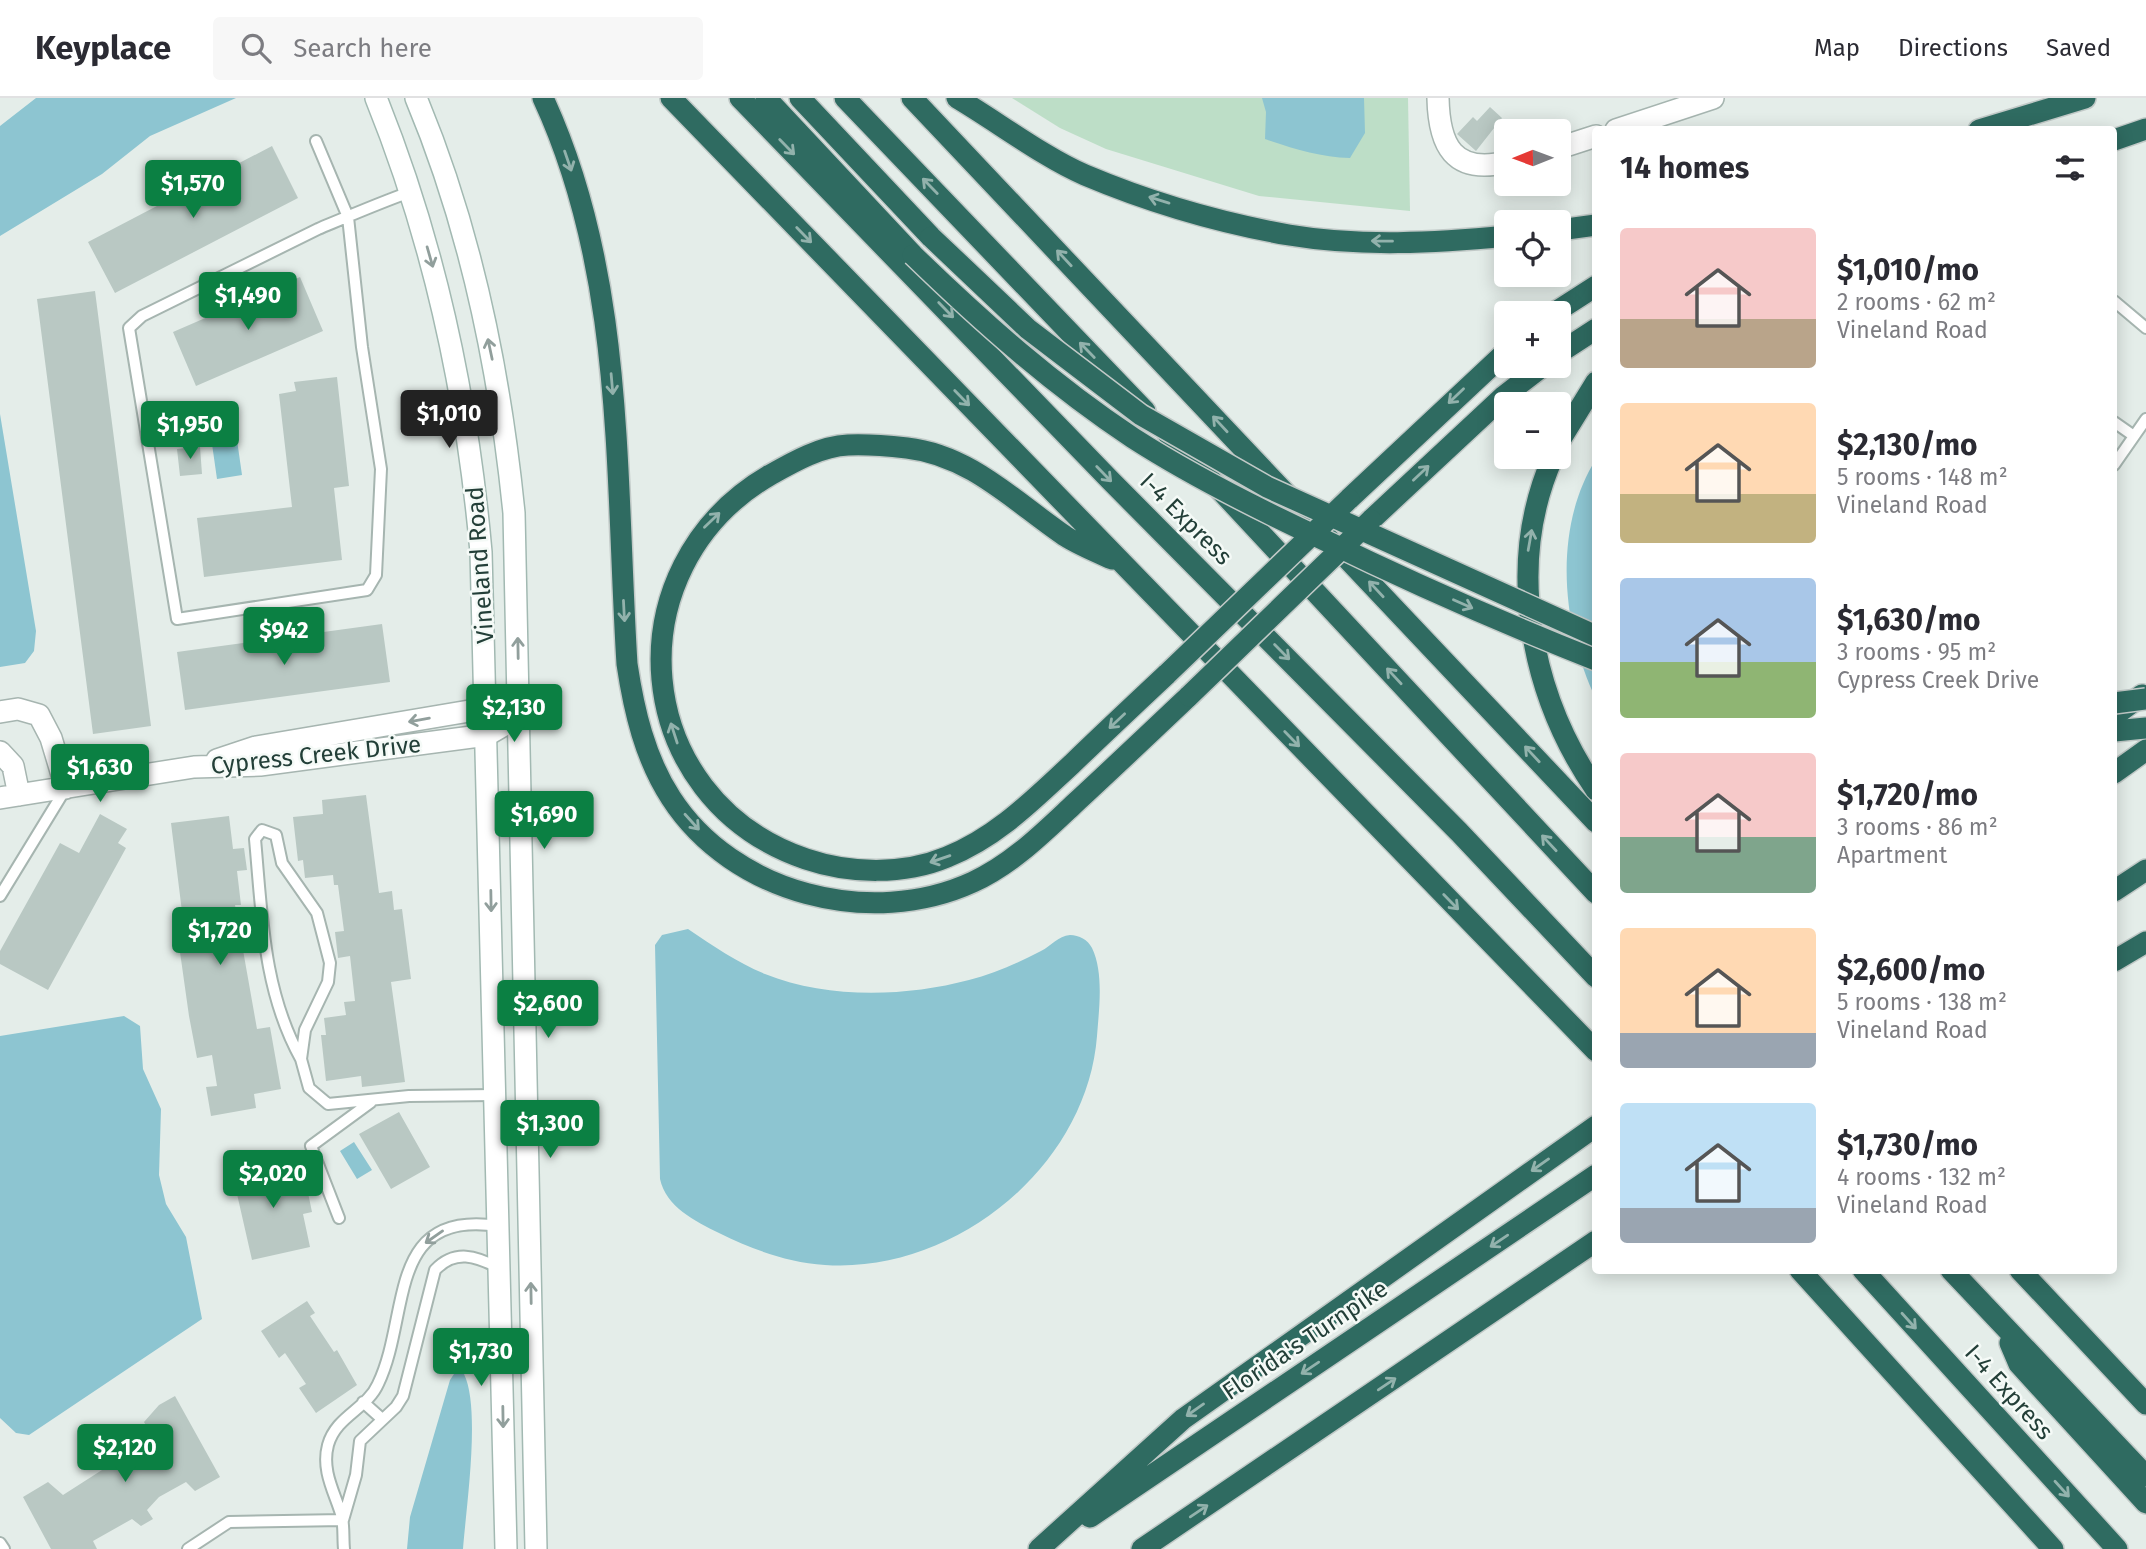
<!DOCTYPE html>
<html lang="en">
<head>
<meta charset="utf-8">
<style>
	:root { --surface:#fff; --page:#f7f7f7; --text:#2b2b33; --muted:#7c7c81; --line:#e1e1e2; --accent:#0b8043 }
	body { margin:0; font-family:"Fira Sans",sans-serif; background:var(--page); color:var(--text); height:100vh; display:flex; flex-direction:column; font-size:26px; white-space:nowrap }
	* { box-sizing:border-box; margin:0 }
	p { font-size:23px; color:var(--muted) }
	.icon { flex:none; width:38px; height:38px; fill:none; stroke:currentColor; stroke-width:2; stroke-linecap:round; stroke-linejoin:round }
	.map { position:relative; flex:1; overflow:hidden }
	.drawer { position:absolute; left:1592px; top:28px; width:525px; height:1148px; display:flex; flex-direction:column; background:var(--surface); border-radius:7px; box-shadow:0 4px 18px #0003 }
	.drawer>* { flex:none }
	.needle { width:46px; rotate:269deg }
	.buttons { position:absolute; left:1494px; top:21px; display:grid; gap:14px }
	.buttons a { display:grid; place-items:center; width:77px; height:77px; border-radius:7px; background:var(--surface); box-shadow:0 4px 18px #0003; font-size:35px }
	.price { position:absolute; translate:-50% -60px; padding:0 16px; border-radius:7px; background:var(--accent); color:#fff; font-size:23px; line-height:46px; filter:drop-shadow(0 2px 4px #0008) }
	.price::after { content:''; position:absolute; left:50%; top:42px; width:21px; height:16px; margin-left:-10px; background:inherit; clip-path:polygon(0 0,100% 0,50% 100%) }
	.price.active { background:#222; color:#fff }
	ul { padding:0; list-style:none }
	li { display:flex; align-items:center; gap:21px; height:175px; padding:0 28px }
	li span { display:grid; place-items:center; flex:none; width:196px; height:140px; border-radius:7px; color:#555 }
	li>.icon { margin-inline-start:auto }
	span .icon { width:84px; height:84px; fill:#fffc; stroke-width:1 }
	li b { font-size:30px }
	h2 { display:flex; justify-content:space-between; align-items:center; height:84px; padding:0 28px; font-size:30px }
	header { display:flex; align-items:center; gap:42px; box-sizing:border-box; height:98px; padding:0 35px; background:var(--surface); border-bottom:2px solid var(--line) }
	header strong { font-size:33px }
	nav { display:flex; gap:38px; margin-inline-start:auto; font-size:24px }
	.search { width:490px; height:63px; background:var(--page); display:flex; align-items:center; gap:18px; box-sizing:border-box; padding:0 24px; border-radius:7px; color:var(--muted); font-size:26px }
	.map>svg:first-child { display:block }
	.green { fill:#bddec7 }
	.water { fill:#8dc5d1 }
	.building { fill:#b9c8c3 }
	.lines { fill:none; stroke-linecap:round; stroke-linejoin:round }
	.lane-casing { stroke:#a6b5b0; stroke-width:14 }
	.street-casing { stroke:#a6b5b0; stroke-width:24 }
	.secondary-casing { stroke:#a2b9b2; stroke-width:24 }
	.highway-casing { stroke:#c1c9c7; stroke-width:24 }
	.lane { stroke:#fff; stroke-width:10 }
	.street { stroke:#fff; stroke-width:21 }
	.secondary { stroke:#fff; stroke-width:21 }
	.highway { stroke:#2f6b61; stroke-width:21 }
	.highway-bridge-casing { stroke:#c1c9c7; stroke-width:24; stroke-linecap:butt }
	.highway-bridge { stroke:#2f6b61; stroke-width:21 }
	.oneway { stroke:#92b2ac }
	.oneway2 { stroke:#919f9c }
	.labels { text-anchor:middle; stroke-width:5; stroke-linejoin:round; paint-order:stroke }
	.street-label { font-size:24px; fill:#233f38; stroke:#f5faf7 }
</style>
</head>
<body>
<header>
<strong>Keyplace</strong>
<div class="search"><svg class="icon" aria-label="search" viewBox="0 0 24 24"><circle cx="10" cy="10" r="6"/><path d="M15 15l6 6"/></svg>Search here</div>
<nav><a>Map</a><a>Directions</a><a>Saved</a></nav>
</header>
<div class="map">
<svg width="2146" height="1451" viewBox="0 0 2146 1451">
	<rect width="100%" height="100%" fill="#e4ede9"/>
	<!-- green -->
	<path class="green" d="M1012 0H1408L1410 113 1259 98 1106 51 1060 30Z"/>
	<!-- water -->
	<path class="water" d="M36 0H236L150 38 102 76 0 138V28Z
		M1262 0H1364L1365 35 1350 60C1320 59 1294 51 1265 41L1266 14Z
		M0 316 36 533 34 553 25 565 0 569Z
		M236 335 242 377 217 381 211 339Z
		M1596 361V601C1562 530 1552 431 1596 361Z
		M688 831C713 848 738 865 765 876 827 901 905 899 969 882 994 876 1018 865 1041 853 1051 848 1058 838 1070 837 1079 837 1088 842 1092 850 1104 875 1099 911 1097 938 1087 1069 954 1176 825 1167 786 1164 754 1152 719 1135 695 1123 666 1109 660 1081L655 847 662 837Z
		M124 918 140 928 143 971 161 1011 159 1077 166 1106 186 1139 202 1221 29 1337 16 1335 0 1320V938Z
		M354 1044 372 1072 357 1081 340 1053Z
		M456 1273 464 1276C481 1311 466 1410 463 1451H407L410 1419 450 1282Z"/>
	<!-- building -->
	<path class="building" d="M1490 9 1502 20 1476 53 1457 36 1473 19 1477 23Z
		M272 48 298 100 115 195 88 144Z
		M300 179 323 233 196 288 173 234Z
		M95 193 151 628 93 636 37 201Z
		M337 279 349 388 334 390 342 462 204 479 197 420 292 409 279 296 296 293 294 284Z
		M200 349 202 376 180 378 177 351Z
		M382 526 390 584 185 612 177 554Z
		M366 697 379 795 392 793 394 812 402 811 411 881 391 884 405 984 362 989 361 978 326 983 321 937H326L324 920 346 917 344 904 355 903 350 858 338 860 335 834 344 833 338 787H334L333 777 305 780 303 762 298 763 293 719 323 716 322 702Z
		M100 716 127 731 118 745 126 750 48 892 0 866V853L60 745 79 755Z
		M229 718 233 751 244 750 247 772 237 773 241 807H235L257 931 270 929 281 991 254 996 256 1010 211 1018 206 989 217 988 212 957 197 960 189 918 179 847 186 846 171 725Z
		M399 1014 430 1069 391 1091 359 1036Z
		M290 1061 297 1093 307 1090 312 1114 303 1116 310 1149 252 1162 237 1096 242 1095 237 1073Z
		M307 1203 315 1215 310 1218 334 1254 337 1252 357 1287 316 1315 299 1290 306 1286 285 1255 279 1260 261 1233Z
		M175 1298 220 1379 195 1393 186 1384 159 1399 147 1412 153 1421 141 1428 132 1421 93 1443 97 1451H51L23 1399 48 1384 63 1397 102 1372 95 1360 107 1353 113 1364 136 1351 152 1338 144 1324 159 1307Z"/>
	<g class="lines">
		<!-- lane casing -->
		<g class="lane-casing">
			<path id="lane" d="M316 43 348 119 362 249 381 371 376 477 367 492 177 521 129 230 142 218 318 131C349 118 379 105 410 94
				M2114 203 2146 230
				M2114 324 2134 338
				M2114 367 2146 321
				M0 798 66 690
				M301 961C263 893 262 817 255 741L262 732 276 737 282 765 317 815 330 865 328 884 305 932 301 961 309 990 328 1006 409 998 495 997
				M339 1120 311 1048 371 1004
				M363 1304 382 1321
				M343 1422 356 1377 360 1343 396 1309 403 1298 435 1172C455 1151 476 1158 499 1170
				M0 1445 4 1451
				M188 1451 229 1424 343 1422
				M344 1451C343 1441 344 1429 342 1419 335 1395 321 1373 328 1347 336 1318 367 1311 378 1286 411 1218 385 1111 498 1128"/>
		</g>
		<!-- street casing -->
		<g class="street-casing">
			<path id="street" d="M1438 0C1439 47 1453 77 1507 64
				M1616 32 1713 0
				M1559 50 1596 38
				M0 614 18 611 39 617 51 640 66 690
				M0 654 13 668 19 697
				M217 662 256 649 487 610 520 618
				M0 700 194 669 260 667 487 637 520 618"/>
		</g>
		<!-- secondary casing -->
		<g class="secondary-casing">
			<path id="secondary" d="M376 0C435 146 467 297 481 454L506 1451
				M416 0C471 131 500 275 514 415L536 1451"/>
		</g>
		<!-- highway casing -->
		<g class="highway-casing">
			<path id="highway" d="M543 0C625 177 615 375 627 566 634 613 645 660 671 700 733 796 871 831 973 784 1012 766 1042 736 1073 707 1112 671 1151 634 1189 598
				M671 0 1596 953
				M740 0 1111 383 1459 734 1596 879
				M766 0 913 157
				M800 0 931 139
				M845 0 1145 313
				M912 0 1596 724
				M957 0C996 23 1045 60 1085 77 1149 104 1221 125 1289 137 1360 149 1436 145 1507 138
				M1979 32 2085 0
				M2114 42 2146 31
				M1559 132 1596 127
				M1554 215 1596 188
				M1559 255 1596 231
				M1168 336 1596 795
				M1559 344 1596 284
				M1553 359C1505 467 1530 596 1596 692
				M1349 401 1507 253
				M1371 422 1504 298 1543 268
				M1112 461C1096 454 1079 447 1065 438 1015 404 970 357 907 350 889 348 867 346 848 347 821 348 793 364 770 377 610 470 630 701 806 761 850 776 904 777 947 759 997 739 1033 702 1072 666 1103 636 1135 606 1167 576
				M2114 618 2142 597
				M2114 633 2146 630
				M2114 675 2146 652
				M2114 793 2146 772
				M2114 863 2146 844
				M1800 1172 2053 1451
				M1863 1172 2117 1451
				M1951 1172 2146 1378
				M2020 1172 2146 1306
				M2010 1245 2019 1266 2146 1405
				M1090 1419 1596 1077
				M1039 1451 1183 1321 1596 1028
				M1142 1451 1596 1143"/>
		</g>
		<!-- lane -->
		<use href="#lane" class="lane"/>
		<!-- street -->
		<use href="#street" class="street"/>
		<!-- secondary -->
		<use href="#secondary" class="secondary"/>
		<!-- highway -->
		<use href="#highway" class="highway"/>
		<!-- highway-bridge casing -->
		<g class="highway-bridge-casing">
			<path id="highway-bridge" d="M931 139 1028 231 1141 317 1267 389 1596 538
				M913 157C982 224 1053 287 1133 340 1192 378 1256 410 1320 440 1410 484 1503 525 1596 562
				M1167 576 1349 401
				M1189 598 1371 422
				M2114 605 2146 601"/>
		</g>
		<!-- highway-bridge -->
		<use href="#highway-bridge" class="highway-bridge"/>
	</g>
	<!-- one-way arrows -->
	<defs><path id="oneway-shaft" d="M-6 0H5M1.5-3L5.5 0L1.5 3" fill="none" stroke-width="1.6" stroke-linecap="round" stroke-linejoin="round" transform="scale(1.75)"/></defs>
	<g class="oneway">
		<use href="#oneway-shaft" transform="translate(787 49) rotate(46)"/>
		<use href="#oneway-shaft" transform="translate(568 63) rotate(71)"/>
		<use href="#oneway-shaft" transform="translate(930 88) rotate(-134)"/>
		<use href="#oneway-shaft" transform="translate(1159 102) rotate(-163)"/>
		<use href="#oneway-shaft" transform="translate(804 137) rotate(46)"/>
		<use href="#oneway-shaft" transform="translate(1382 143) rotate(-179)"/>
		<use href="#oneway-shaft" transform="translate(1064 160) rotate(-133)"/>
		<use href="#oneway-shaft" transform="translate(946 212) rotate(46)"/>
		<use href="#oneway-shaft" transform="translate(1087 252) rotate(-134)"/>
		<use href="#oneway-shaft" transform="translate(612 286) rotate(85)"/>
		<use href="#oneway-shaft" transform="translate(1456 298) rotate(136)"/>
		<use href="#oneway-shaft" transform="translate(962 300) rotate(46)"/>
		<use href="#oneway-shaft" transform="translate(1220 326) rotate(-133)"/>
		<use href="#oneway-shaft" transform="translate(1421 375) rotate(-43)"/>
		<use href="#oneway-shaft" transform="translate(1104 376) rotate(46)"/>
		<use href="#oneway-shaft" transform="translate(712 422) rotate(-44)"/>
		<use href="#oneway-shaft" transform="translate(1530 442) rotate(-80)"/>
		<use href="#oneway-shaft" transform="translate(1376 491) rotate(-133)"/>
		<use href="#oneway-shaft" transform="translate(1463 506) rotate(24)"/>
		<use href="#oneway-shaft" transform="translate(624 513) rotate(87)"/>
		<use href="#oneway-shaft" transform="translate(1282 554) rotate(45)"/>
		<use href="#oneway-shaft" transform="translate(1394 578) rotate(-133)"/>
		<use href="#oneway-shaft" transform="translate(1117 623) rotate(137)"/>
		<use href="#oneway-shaft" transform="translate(674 635) rotate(-108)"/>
		<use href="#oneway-shaft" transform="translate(1292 641) rotate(46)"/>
		<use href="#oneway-shaft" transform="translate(1532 656) rotate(-133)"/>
		<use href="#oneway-shaft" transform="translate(692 724) rotate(48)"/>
		<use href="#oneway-shaft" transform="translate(1549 745) rotate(-133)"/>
		<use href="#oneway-shaft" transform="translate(940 761) rotate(161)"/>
		<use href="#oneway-shaft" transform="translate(1451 804) rotate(46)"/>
		<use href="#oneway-shaft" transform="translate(1540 1067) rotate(145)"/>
		<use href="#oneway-shaft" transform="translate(1499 1143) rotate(146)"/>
		<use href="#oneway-shaft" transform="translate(1909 1223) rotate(48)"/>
		<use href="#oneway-shaft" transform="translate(1310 1270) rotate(146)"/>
		<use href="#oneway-shaft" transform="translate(1387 1286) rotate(-34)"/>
		<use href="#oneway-shaft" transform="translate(1195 1312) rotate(145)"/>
		<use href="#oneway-shaft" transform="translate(2062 1391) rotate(48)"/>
		<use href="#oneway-shaft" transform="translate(1199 1413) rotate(-34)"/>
	</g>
	<g class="oneway2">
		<use href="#oneway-shaft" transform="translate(430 159) rotate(74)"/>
		<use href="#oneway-shaft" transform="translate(490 251) rotate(-102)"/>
		<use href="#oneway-shaft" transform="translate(518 550) rotate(-91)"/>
		<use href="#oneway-shaft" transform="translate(419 622) rotate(170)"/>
		<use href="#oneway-shaft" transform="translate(491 803) rotate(89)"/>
		<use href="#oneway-shaft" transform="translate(434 1139) rotate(145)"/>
		<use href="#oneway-shaft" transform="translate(531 1195) rotate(-91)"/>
		<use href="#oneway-shaft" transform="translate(503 1319) rotate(89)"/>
	</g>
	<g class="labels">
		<!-- street labels -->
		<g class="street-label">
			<text transform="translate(1186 421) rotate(45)" y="8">I-4 Express</text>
			<text transform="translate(480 467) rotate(-94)" y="8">Vineland Road</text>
			<text transform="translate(316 657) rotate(-6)" y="8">Cypress Creek Drive</text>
			<text transform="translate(1305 1242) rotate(-34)" y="8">Florida's Turnpike</text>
			<text transform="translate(2009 1294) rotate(48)" y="8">I-4 Express</text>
		</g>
	</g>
</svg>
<div class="buttons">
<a><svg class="needle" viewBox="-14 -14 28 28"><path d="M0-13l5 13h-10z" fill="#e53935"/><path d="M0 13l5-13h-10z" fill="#7c7c81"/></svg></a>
<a><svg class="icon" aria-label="locate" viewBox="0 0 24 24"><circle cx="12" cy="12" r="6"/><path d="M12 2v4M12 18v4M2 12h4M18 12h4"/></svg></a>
<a>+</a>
<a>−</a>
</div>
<b class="price" style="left:193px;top:122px">$1,570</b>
<b class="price" style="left:248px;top:234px">$1,490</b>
<b class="price active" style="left:449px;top:352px">$1,010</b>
<b class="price" style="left:190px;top:363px">$1,950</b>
<b class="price" style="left:284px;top:569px">$942</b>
<b class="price" style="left:514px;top:646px">$2,130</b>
<b class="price" style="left:100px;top:706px">$1,630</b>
<b class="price" style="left:544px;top:753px">$1,690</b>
<b class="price" style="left:220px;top:869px">$1,720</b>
<b class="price" style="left:548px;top:942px">$2,600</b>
<b class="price" style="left:550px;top:1062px">$1,300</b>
<b class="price" style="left:273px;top:1112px">$2,020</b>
<b class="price" style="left:481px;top:1290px">$1,730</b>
<b class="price" style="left:125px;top:1386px">$2,120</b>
<section class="drawer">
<h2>14 homes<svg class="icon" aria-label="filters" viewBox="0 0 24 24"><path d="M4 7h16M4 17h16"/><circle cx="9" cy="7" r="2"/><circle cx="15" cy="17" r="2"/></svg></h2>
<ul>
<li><span style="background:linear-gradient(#f6c9c9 65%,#b9a48a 0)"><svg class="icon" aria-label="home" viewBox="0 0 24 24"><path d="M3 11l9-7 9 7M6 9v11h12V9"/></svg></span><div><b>$1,010/mo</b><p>2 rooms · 62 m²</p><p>Vineland Road</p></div></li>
<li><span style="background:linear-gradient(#ffd9b3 65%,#c2b280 0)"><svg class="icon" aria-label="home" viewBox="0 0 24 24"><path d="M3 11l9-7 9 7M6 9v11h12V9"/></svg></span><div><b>$2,130/mo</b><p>5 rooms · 148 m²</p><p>Vineland Road</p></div></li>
<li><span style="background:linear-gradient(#a9c7e8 60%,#8fb573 0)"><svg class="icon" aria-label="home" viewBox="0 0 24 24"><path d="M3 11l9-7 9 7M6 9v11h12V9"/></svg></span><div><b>$1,630/mo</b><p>3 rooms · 95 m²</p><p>Cypress Creek Drive</p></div></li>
<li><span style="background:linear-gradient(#f6c9c9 60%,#7fa58c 0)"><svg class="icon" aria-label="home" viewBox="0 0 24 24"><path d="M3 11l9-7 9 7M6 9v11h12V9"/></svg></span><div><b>$1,720/mo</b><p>3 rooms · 86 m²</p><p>Apartment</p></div></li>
<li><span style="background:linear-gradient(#ffd9b3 75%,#9aa5b1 0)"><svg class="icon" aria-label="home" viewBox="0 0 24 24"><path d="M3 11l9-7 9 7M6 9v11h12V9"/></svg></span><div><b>$2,600/mo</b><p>5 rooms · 138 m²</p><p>Vineland Road</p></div></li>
<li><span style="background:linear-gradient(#bfe0f5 75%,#9aa5b1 0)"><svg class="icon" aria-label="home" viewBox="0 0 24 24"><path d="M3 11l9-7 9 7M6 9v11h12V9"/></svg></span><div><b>$1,730/mo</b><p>4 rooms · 132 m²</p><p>Vineland Road</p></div></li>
</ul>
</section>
</div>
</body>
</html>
